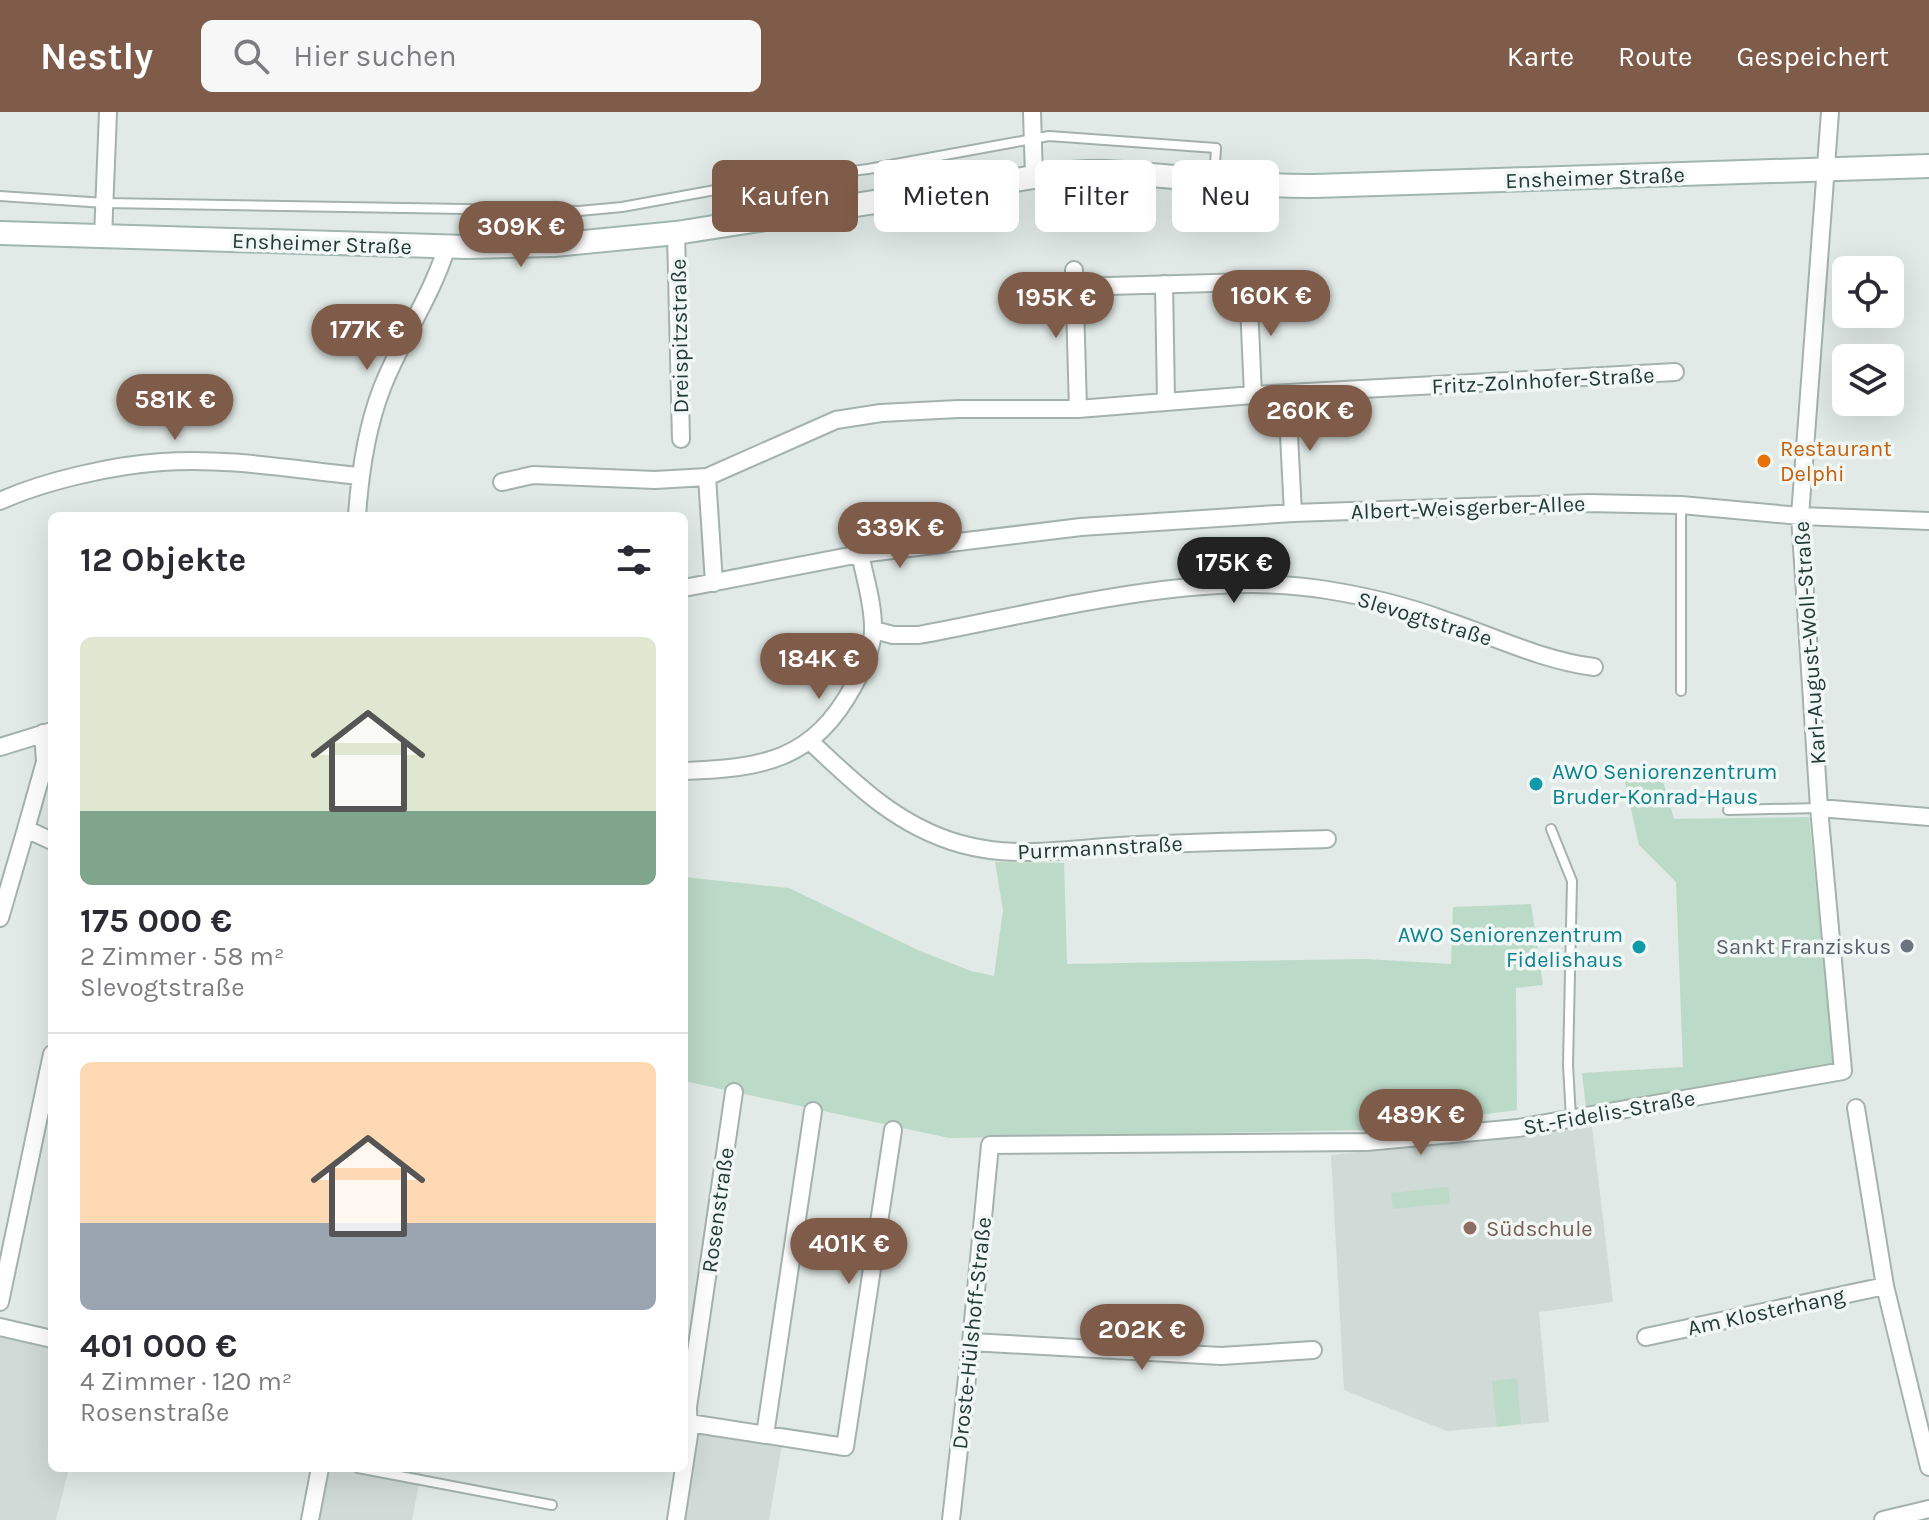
<!DOCTYPE html>
<html lang="de">
<head>
<meta charset="utf-8">
<style>
	:root { --surface:#fff; --page:#f7f7f7; --text:#2b2b33; --muted:#7c7c81; --line:#e1e1e2; --accent:#7f5b49 }
	body { margin:0; font-family:Karla,sans-serif; background:var(--page); color:var(--text); height:100vh; display:flex; flex-direction:column; font-size:30px; white-space:nowrap }
	* { box-sizing:border-box; margin:0 }
	p { font-size:26px; color:var(--muted) }
	.icon { flex:none; width:44px; height:44px; fill:none; stroke:currentColor; stroke-width:2; stroke-linecap:round; stroke-linejoin:round }
	.map { position:relative; flex:1; overflow:hidden }
	.panel { position:absolute; left:48px; top:400px; width:640px; height:960px; display:flex; flex-direction:column; background:var(--surface); border-radius:12px; box-shadow:0 8px 32px #0002 }
	.panel>* { flex:none }
	.banner { position:absolute; left:712px; top:48px; width:760px; height:72px; display:flex; gap:16px }
	.controls { position:absolute; left:1832px; top:144px; display:grid; gap:16px }
	.controls a { display:grid; place-items:center; width:72px; height:72px; border-radius:12px; background:var(--surface); box-shadow:0 8px 32px #0002; font-size:40px }
	.price { position:absolute; translate:-50% -68px; padding:0 18px; border-radius:28px; background:var(--accent); color:#fff; font-size:26px; line-height:52px; filter:drop-shadow(0 2px 4px #0008) }
	.price::after { content:''; position:absolute; left:50%; top:48px; width:24px; height:18px; margin-left:-12px; background:inherit; clip-path:polygon(0 0,100% 0,50% 100%) }
	.price.selected { background:#222; color:#fff }
	ul { padding:0; list-style:none }
	li { display:grid; align-content:center; gap:16px; height:424px; padding:0 32px }
	li+li { border-top:2px solid var(--line) }
	li span { display:grid; place-items:center; height:248px; border-radius:12px; color:#555 }
	li>.icon { margin-inline-start:auto }
	span .icon { width:144px; height:144px; fill:#fffc; stroke-width:1 }
	li b { font-size:34px }
	h2 { display:flex; justify-content:space-between; align-items:center; height:96px; padding:0 32px; font-size:34px }
	.tag { padding:0 28px; border-radius:12px; background:var(--surface); box-shadow:0 8px 32px #0002; font-size:28px; line-height:72px }
	.tag.selected { background:var(--accent); color:#fff }
	header { display:flex; align-items:center; gap:48px; box-sizing:border-box; height:112px; padding:0 40px; background:var(--accent); color:#fff }
	header strong { font-size:38px }
	nav { display:flex; gap:44px; margin-inline-start:auto; font-size:28px }
	.search { width:560px; height:72px; background:var(--page); display:flex; align-items:center; gap:20px; box-sizing:border-box; padding:0 28px; border-radius:12px; color:var(--muted); font-size:30px }
	.map>svg:first-child { display:block }
	.built { fill:#d0dad7 }
	.green { fill:#bcdac8 }
	.lines { fill:none; stroke-linecap:round; stroke-linejoin:round }
	.lane-casing { stroke:#a4b2ae; stroke-width:12 }
	.street-casing { stroke:#a4b2ae; stroke-width:20 }
	.secondary-casing { stroke:#a1b5b1; stroke-width:26 }
	.lane { stroke:#fff; stroke-width:8 }
	.street { stroke:#fff; stroke-width:16 }
	.secondary { stroke:#fff; stroke-width:22 }
	.food-dot { fill:#e8710a; stroke:#f1f7f5; stroke-width:3 }
	.culture-dot { fill:#0f9aa8; stroke:#f1f7f5; stroke-width:3 }
	.worship-dot { fill:#6b7280; stroke:#f1f7f5; stroke-width:3 }
	.education-dot { fill:#8d6e63; stroke:#f1f7f5; stroke-width:3 }
	.labels { text-anchor:middle; stroke-width:7; stroke-linejoin:round; paint-order:stroke }
	.street-label { font-size:22px; fill:#233a36; stroke:#f1f7f5 }
	.food-label { font-size:22px; fill:#c56008; stroke:#f1f7f5; text-anchor:start }
	.culture-label { font-size:22px; fill:#0d838f; stroke:#f1f7f5; text-anchor:start }
	.worship-label { font-size:22px; fill:#5b616d; stroke:#f1f7f5; text-anchor:end }
	.education-label { font-size:22px; fill:#785e54; stroke:#f1f7f5; text-anchor:start }
</style>
</head>
<body>
<header>
<strong>Nestly</strong>
<div class="search"><svg class="icon" aria-label="search" viewBox="0 0 24 24"><circle cx="10" cy="10" r="6"/><path d="M15 15l6 6"/></svg>Hier suchen</div>
<nav><a>Karte</a><a>Route</a><a>Gespeichert</a></nav>
</header>
<div class="map">
<svg width="1929" height="1408" viewBox="0 0 1929 1408">
	<rect width="100%" height="100%" fill="#e1eae7"/>
	<!-- built -->
	<path class="built" d="M1592 1015 1613 1190 1539 1200 1549 1310 1447 1319 1344 1278 1331 1043Z
		M0 1215 52 1227V1356H69L56 1408H0Z
		M689 1311 783 1326 769 1408H677Z
		M320 1356H422L412 1408H310Z"/>
	<!-- green -->
	<path class="green" d="M1661 662 1674 707 1809 705 1834 952 1587 1004 1582 961 1683 955 1676 770 1639 733 1624 666Z
		M995 750 1064 751 1067 852 1365 847 1451 852 1453 795 1531 792 1543 873 1516 876 1517 998 1365 1018 949 1026 684 969V765L789 776 920 839 971 859 994 864 1003 798Z
		M1448 1075 1450 1091 1393 1097 1391 1081Z
		M1517 1266 1521 1312 1497 1315 1492 1269Z"/>
	<g class="lines">
		<!-- lane casing -->
		<g class="lane-casing">
			<path id="lane" d="M0 84 105 91 579 99 622 95 748 72 868 57 1049 24 1216 36 1214 68
				M1681 579V393
				M1728 698 1818 696
				M1551 717 1572 769 1568 953 1571 1006
				M358 1356 552 1393"/>
		</g>
		<!-- street casing -->
		<g class="street-casing">
			<path id="street" d="M1032 0 1034 65
				M676 121 681 327
				M103 125 108 0
				M1074 158 1078 297
				M1164 172 1166 289
				M1074 175 1248 170 1253 283
				M1287 284 1293 401
				M707 365 714 471
				M502 370 533 363 655 368 707 365 836 308 881 301 958 297H1078L1253 283 1675 260
				M0 389C44 369 114 353 162 350 226 345 297 358 360 364
				M357 404C360 360 366 317 382 276 401 227 432 184 447 134
				M684 476 860 442 1081 415 1293 401 1588 391 1681 393 1800 404 1929 409
				M874 518 893 523H919C1045 500 1200 456 1327 478 1364 484 1403 493 1439 506 1491 523 1540 548 1594 555
				M811 630C856 673 899 715 961 732 1013 747 1067 737 1119 734 1189 730 1258 729 1327 727
				M0 635 52 619
				M684 659C763 656 813 649 854 573 862 558 874 532 873 515 873 491 865 466 860 442
				M1819 696 1929 705
				M26 717 45 650 43 621
				M0 806 26 717 52 729
				M1856 996 1885 1174
				M0 1190 52 942
				M0 1215 52 1227
				M1646 1225 1885 1174 1929 1355
				M971 1230 1221 1244 1313 1238
				M689 1311 845 1335 893 1018
				M765 1323 813 999
				M310 1408 320 1356
				M676 1408 689 1323 688 1295 734 980
				M951 1408 971 1230 990 1033 1366 1030 1518 1016 1843 959 1819 696 1800 404 1830 0
				M1883 1408 1929 1397"/>
		</g>
		<!-- secondary casing -->
		<g class="secondary-casing">
			<path id="secondary" d="M0 121 467 135 554 133 676 121 1034 65C1058 62 1083 59 1107 60 1177 63 1245 75 1315 74L1929 54"/>
		</g>
		<!-- lane -->
		<use href="#lane" class="lane"/>
		<!-- street -->
		<use href="#street" class="street"/>
		<!-- secondary -->
		<use href="#secondary" class="secondary"/>
	</g>
	<!-- markers -->
	<circle class="food-dot" cx="1764" cy="349" r="8"/>
	<g class="culture-dot">
		<circle cx="1536" cy="672" r="8"/>
		<circle cx="1639" cy="835" r="8"/>
	</g>
	<circle class="worship-dot" cx="1907" cy="834" r="8"/>
	<circle class="education-dot" cx="1470" cy="1116" r="8"/>
	<g class="labels">
		<!-- street labels -->
		<g class="street-label">
			<text transform="translate(1595 65) rotate(-2)" y="8">Ensheimer Straße</text>
			<text transform="translate(322 131) rotate(2)" y="8">Ensheimer Straße</text>
			<text transform="translate(679 224) rotate(-91)" y="8">Dreispitzstraße</text>
			<text transform="translate(1543 268) rotate(-3)" y="8">Fritz-Zolnhofer-Straße</text>
			<text transform="translate(1468 395) rotate(-2)" y="8">Albert-Weisgerber-Allee</text>
			<text transform="translate(1425 506) rotate(17)" y="8">Slevogtstraße</text>
			<text transform="translate(1809 531) rotate(-94)" y="8">Karl-August-Woll-Straße</text>
			<text transform="translate(1100 735) rotate(-3)" y="8">Purrmannstraße</text>
			<text transform="translate(1609 1000) rotate(-10)" y="8">St.-Fidelis-Straße</text>
			<text transform="translate(717 1098) rotate(-82)" y="8">Rosenstraße</text>
			<text transform="translate(1766 1199) rotate(-12)" y="8">Am Klosterhang</text>
			<text transform="translate(971 1221) rotate(-84)" y="8">Droste-Hülshoff-Straße</text>
		</g>
		<!-- food labels -->
		<g class="food-label">
			<text x="1780" y="344">Restaurant<tspan x="1780" dy="25">Delphi</tspan></text>
		</g>
		<!-- culture labels -->
		<g class="culture-label">
			<text x="1552" y="667">AWO Seniorenzentrum<tspan x="1552" dy="25">Bruder-Konrad-Haus</tspan></text>
			<text x="1623" y="830" text-anchor="end">AWO Seniorenzentrum<tspan x="1623" dy="25">Fidelishaus</tspan></text>
		</g>
		<!-- worship labels -->
		<g class="worship-label">
			<text x="1891" y="842">Sankt Franziskus</text>
		</g>
		<!-- education labels -->
		<g class="education-label">
			<text x="1486" y="1124">Südschule</text>
		</g>
	</g>
</svg>
<div class="controls">
<a><svg class="icon" aria-label="locate" viewBox="0 0 24 24"><circle cx="12" cy="12" r="6"/><path d="M12 2v4M12 18v4M2 12h4M18 12h4"/></svg></a>
<a><svg class="icon" aria-label="layers" viewBox="0 0 24 24"><path d="M12 4l9 5-9 5-9-5zM3 14l9 5 9-5"/></svg></a>
</div>
<b class="price" style="left:521px;top:157px">309K €</b>
<b class="price" style="left:1271px;top:226px">160K €</b>
<b class="price" style="left:1056px;top:228px">195K €</b>
<b class="price" style="left:367px;top:260px">177K €</b>
<b class="price" style="left:175px;top:330px">581K €</b>
<b class="price" style="left:1310px;top:341px">260K €</b>
<b class="price" style="left:900px;top:458px">339K €</b>
<b class="price selected" style="left:1234px;top:493px">175K €</b>
<b class="price" style="left:819px;top:589px">184K €</b>
<b class="price" style="left:1421px;top:1045px">489K €</b>
<b class="price" style="left:849px;top:1174px">401K €</b>
<b class="price" style="left:1142px;top:1260px">202K €</b>
<div class="banner">
<a class="tag selected">Kaufen</a>
<a class="tag">Mieten</a>
<a class="tag">Filter</a>
<a class="tag">Neu</a>
</div>
<section class="panel">
<h2>12 Objekte<svg class="icon" aria-label="filters" viewBox="0 0 24 24"><path d="M4 7h16M4 17h16"/><circle cx="9" cy="7" r="2"/><circle cx="15" cy="17" r="2"/></svg></h2>
<ul>
<li><span style="background:linear-gradient(#dfe7d0 70%,#7fa58c 0)"><svg class="icon" aria-label="home" viewBox="0 0 24 24"><path d="M3 11l9-7 9 7M6 9v11h12V9"/></svg></span><div><b>175 000 €</b><p>2 Zimmer · 58 m²</p><p>Slevogtstraße</p></div></li>
<li><span style="background:linear-gradient(#ffd9b3 65%,#9aa5b1 0)"><svg class="icon" aria-label="home" viewBox="0 0 24 24"><path d="M3 11l9-7 9 7M6 9v11h12V9"/></svg></span><div><b>401 000 €</b><p>4 Zimmer · 120 m²</p><p>Rosenstraße</p></div></li>
</ul>
</section>
</div>
</body>
</html>
